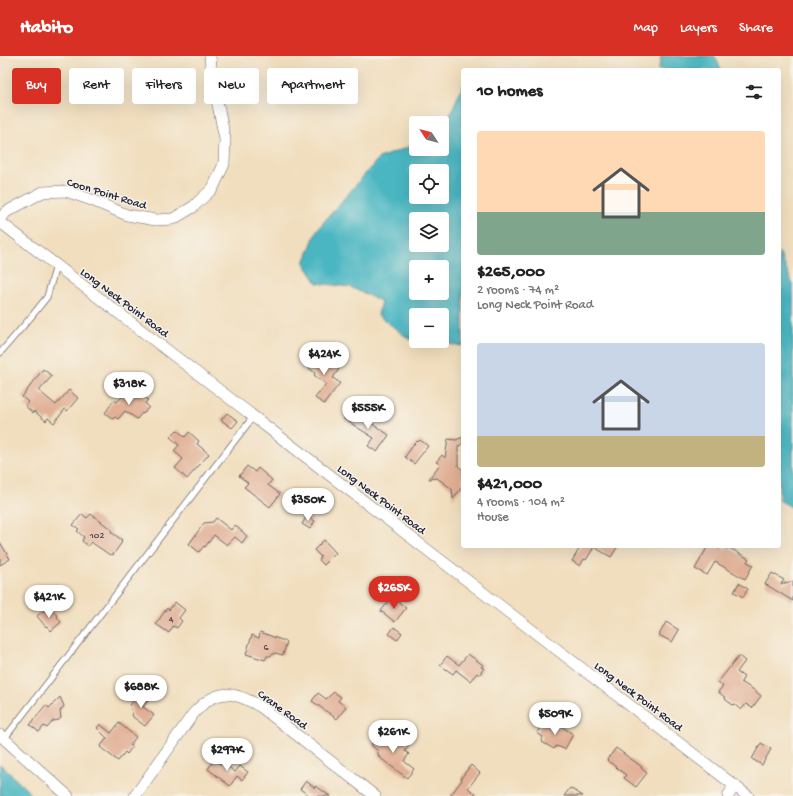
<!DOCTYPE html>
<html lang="en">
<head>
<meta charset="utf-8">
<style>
	:root { --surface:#fff; --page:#f2f2f2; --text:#222; --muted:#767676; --accent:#d93025 }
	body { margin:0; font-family:"Gochi Hand",sans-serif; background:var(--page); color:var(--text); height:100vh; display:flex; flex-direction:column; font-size:15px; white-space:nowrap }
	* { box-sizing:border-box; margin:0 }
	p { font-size:13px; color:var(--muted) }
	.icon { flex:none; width:22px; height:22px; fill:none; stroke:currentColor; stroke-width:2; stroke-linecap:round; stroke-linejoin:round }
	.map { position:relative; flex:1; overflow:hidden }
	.drawer { position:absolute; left:461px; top:12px; width:320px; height:480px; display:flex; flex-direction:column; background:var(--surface); border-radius:4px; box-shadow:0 4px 16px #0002 }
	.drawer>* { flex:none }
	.banner { position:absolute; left:12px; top:12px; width:380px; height:36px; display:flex; gap:8px }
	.needle { width:26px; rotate:306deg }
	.buttons { position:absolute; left:409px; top:60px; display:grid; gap:8px }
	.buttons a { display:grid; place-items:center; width:40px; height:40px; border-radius:4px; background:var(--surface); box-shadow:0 4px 16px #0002; font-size:20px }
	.price { position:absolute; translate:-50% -34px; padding:0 9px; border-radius:14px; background:#fff; color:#222; font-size:13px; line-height:26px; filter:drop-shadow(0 1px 2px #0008) }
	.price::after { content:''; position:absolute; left:50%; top:24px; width:12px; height:9px; margin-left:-6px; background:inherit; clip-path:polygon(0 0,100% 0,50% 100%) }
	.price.selected { background:var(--accent); color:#fff }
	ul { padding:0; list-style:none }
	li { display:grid; align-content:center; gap:8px; height:212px; padding:0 16px }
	li span { display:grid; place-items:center; height:124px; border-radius:4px; color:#555 }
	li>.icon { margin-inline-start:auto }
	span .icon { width:72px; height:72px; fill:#fffc; stroke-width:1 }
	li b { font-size:17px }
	h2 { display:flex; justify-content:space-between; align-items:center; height:48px; padding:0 16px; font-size:17px }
	.chip { padding:0 14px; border-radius:4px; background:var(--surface); box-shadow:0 4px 16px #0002; font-size:14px; line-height:36px }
	.chip.selected { background:var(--accent); color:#fff }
	header { display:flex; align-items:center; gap:24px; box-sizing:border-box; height:56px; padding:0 20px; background:var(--accent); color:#fff }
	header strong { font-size:19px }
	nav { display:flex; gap:22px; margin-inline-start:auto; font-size:14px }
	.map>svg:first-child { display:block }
	.water { fill:#48b6c2; stroke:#356c7e; fill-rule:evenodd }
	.building { fill:#e1b095 }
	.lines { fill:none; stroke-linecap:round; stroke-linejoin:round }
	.service-casing { stroke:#6a6469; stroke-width:7 }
	.minor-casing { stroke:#6a6469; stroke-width:12 }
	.service { stroke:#fff; stroke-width:5.5 }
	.minor { stroke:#fff; stroke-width:11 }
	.labels { text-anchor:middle; stroke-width:3; stroke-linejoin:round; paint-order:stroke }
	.number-label { font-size:10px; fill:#524652 }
	.street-label { font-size:12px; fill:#22223b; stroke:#f7f3e8 }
</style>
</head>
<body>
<header>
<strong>Habito</strong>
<nav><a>Map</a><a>Layers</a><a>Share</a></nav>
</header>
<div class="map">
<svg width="793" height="740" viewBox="0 0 793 740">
	<rect width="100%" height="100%" fill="#f7f3e8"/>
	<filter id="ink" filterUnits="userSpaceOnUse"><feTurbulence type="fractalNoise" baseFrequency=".025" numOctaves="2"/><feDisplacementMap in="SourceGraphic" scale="8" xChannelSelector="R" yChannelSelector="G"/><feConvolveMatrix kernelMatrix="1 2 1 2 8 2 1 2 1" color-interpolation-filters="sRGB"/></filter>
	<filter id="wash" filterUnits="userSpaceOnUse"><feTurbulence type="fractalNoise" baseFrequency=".012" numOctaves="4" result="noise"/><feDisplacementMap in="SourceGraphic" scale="16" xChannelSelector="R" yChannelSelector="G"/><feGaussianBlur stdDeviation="0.9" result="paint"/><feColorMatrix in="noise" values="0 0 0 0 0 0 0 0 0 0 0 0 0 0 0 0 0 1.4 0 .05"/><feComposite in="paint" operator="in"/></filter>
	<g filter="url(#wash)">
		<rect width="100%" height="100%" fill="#f1debe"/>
		<!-- water -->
		<path class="water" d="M660 0H715L721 14H658L661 4Z
			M463 29V290L426 285H442V259H416V284L409 283 378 259 381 245 350 231 317 227 304 207 317 174 379 102 416 88V93H442V77ZM416 115H442V141H416ZM416 163H442V189H416ZM416 211H442V237H416Z
			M779 196 793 229V452L779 444Z
			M0 708 33 740H0Z"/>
		<g id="blocks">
			<!-- building -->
			<path class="building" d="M318 293 322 296 324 317 331 307 339 313 333 322 340 327 324 348 315 342 326 328 314 319 315 317 309 312 313 306V297L315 294Z
				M43 313 52 320 39 335 56 349 69 334 78 342 67 355 65 353 54 367 48 362 46 365 34 355 33 357 25 350 28 346 22 341Z
				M136 334 148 344 145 347 149 351 143 358 142 357 137 363 125 355 118 363 115 361 113 363 105 357 114 344 117 346 128 335 129 336 130 335 133 337Z
				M350 353 389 379 377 396 368 390 374 382 344 363Z
				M227 357 238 365 232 372 221 364Z
				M177 374 185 381 189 376 199 385 197 388 209 398 187 423 175 412 183 403 174 395 179 389 170 381Z
				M463 381V387L458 391V410L463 414V430L453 443 452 433 437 422 429 423 440 408 436 406 442 399 445 402 448 383 456 384Z
				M420 384 428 390 414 408 405 401 413 389 417 385 418 386Z
				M247 410 255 416 258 412 272 424 268 429 280 438 270 451 244 431 248 427 239 420Z
				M82 458 87 462 91 458 112 474 111 476 122 484 121 485 122 486 113 499 111 498 110 499 91 486 88 490 82 485 84 481 77 475 79 473 73 469Z
				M307 460 315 465 310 473 302 468Z
				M216 462 231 474 235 469 247 480 242 487 235 481 227 489 214 479 205 491 204 490 199 496 189 488 204 467 213 466Z
				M324 484 336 497 324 509 319 504 321 501 314 494Z
				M0 486 10 503 0 509Z
				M581 490H618L611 501 594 491 586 504 584 503 580 510 572 505Z
				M708 490H714L719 493 721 490 727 493 728 491 749 503 747 506 753 509 745 523 715 506 707 519 695 513Z
				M772 517 784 524 781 528 793 525V545L765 528Z
				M739 527 748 533 743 541 734 536Z
				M392 541 406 552 395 566 381 555Z
				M175 546 185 554 179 562 182 565 177 572 173 570 169 577 156 568 167 552 169 554Z
				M48 551 58 560 57 561 61 566 51 575 47 570 46 571 37 560Z
				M666 566 679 574 672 586 659 579Z
				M394 571 402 577 397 584 389 578Z
				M260 576 287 586 283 599 275 597 270 600H267L265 604 246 598 252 579 259 582Z
				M468 598 483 609 481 611 484 612 479 619 477 617 470 625 456 614 453 618 440 609 447 600 459 609Z
				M739 600 745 605 737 616 744 621 741 626 754 634 761 640 752 652 746 648 741 654 734 648 733 649 726 644 725 643 726 642 718 636 723 630 718 626Z
				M142 634 151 641 143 651 154 659 145 670 133 661 130 649Z
				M334 636 341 641 338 645 346 651 337 663 312 645 318 637 326 643Z
				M60 641 64 650 60 655 61 662 59 664 53 665 47 672 44 670 39 676 30 669 44 651 46 649 49 652Z
				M544 665 551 669 552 667 560 672 561 670 573 678 565 693 556 690 554 693 542 686 541 684 543 681 537 677Z
				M119 667 136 681 130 689 132 691 127 698 125 696 118 705 100 691 107 682 97 672 100 668 111 677Z
				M381 677 398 690 402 684 409 690 405 695 409 698 404 705 414 713 407 722 379 701 377 694 372 690V686Z
				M761 687 771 693 762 709 752 703Z
				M616 692 642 711 641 712 647 717 636 731 624 722 626 719 607 704Z
				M214 704 220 708 222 706 235 716 240 710 248 716 242 724 237 720 230 730 208 713Z
				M471 709 480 717 468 732 478 740H450L462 724 461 722Z
				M306 725 315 732 316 730 330 740H310L300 733Z
				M570 732 583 740H564Z"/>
		</g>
	</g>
	<g filter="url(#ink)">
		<use href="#blocks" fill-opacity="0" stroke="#6a6469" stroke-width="1"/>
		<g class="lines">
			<!-- service casing -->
			<g class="service-casing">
				<path id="service" d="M0 297 31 261 47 241 56 210
					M4 683 253 361"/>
			</g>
			<!-- minor casing -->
			<g class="minor-casing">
				<path id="minor" d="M0 164 6 156 43 136 66 135 89 143 127 159 156 164 173 163 193 151 213 132 224 108 225 83 212 20 210 0
					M0 166 748 740
					M0 679 68 740
					M135 740 193 658C216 632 232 634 261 651L375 740
					M728 740 735 729"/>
			</g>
			<!-- service -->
			<use href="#service" class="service"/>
			<!-- minor -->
			<use href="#minor" class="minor"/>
		</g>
	</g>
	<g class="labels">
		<!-- number labels -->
		<g class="number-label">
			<text x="97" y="482">102</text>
			<text x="171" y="566">4</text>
			<text x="266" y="594">6</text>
		</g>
		<!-- street labels -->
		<g class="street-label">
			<text transform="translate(107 137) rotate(17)" y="4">Coon Point Road</text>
			<text transform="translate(125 246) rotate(37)" y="4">Long Neck Point Road</text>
			<text transform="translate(382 443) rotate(37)" y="4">Long Neck Point Road</text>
			<text transform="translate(639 640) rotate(37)" y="4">Long Neck Point Road</text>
			<text transform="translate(283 653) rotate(36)" y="4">Crane Road</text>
		</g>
	</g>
</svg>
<div class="buttons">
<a><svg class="needle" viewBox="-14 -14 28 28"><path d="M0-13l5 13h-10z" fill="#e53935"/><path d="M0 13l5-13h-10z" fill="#767676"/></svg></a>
<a><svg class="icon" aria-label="locate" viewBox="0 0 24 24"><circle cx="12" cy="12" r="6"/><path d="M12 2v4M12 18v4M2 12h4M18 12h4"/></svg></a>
<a><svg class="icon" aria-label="layers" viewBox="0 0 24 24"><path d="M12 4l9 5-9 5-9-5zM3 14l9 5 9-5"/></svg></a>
<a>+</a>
<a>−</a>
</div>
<b class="price" style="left:324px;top:320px">$424K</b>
<b class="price" style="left:129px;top:350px">$318K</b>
<b class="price" style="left:368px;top:374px">$555K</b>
<b class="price" style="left:308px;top:466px">$350K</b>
<b class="price selected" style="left:394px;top:554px">$265K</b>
<b class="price" style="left:49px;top:563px">$421K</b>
<b class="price" style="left:141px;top:653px">$688K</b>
<b class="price" style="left:555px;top:680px">$509K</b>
<b class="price" style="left:393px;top:698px">$261K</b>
<b class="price" style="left:227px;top:716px">$297K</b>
<div class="banner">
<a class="chip selected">Buy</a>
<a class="chip">Rent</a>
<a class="chip">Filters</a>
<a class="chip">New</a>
<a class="chip">Apartment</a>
</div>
<section class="drawer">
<h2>10 homes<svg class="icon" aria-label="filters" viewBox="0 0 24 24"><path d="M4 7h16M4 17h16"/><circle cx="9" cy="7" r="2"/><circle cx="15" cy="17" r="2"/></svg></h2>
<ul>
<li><span style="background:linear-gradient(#ffd9b3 65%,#7fa58c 0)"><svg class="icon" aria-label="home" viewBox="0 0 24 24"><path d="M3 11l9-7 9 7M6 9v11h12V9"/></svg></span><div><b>$265,000</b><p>2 rooms · 74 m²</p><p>Long Neck Point Road</p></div></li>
<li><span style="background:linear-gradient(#c9d6e8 75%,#c2b280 0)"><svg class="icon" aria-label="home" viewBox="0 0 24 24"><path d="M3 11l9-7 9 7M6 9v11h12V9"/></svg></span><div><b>$421,000</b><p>4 rooms · 104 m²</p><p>House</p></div></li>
</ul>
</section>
</div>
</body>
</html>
